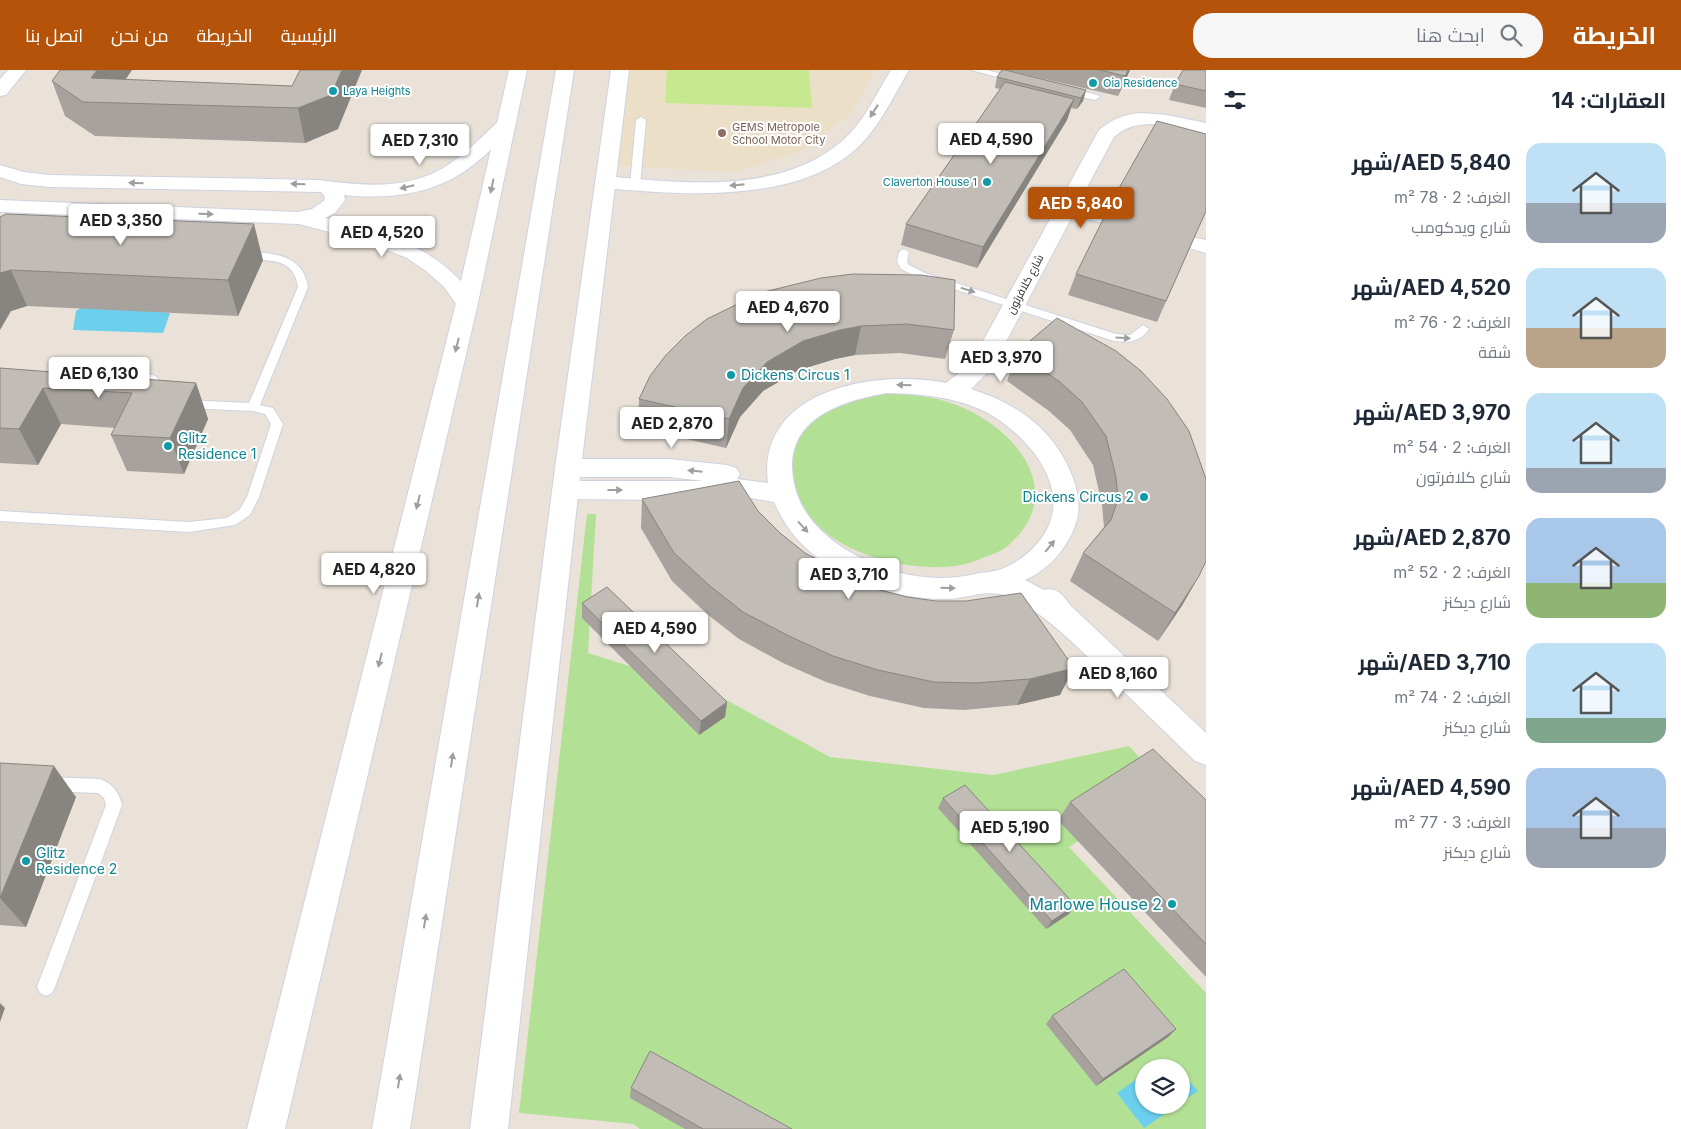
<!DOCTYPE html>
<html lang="ar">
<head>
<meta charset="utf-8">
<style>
	:root { --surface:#fff; --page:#f6f6f7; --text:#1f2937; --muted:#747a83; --accent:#b45309 }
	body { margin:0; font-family:Inter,Cairo,sans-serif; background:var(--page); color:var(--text); direction:rtl; height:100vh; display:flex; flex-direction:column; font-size:19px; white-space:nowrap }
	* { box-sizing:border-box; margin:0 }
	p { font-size:16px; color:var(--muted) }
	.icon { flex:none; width:28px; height:28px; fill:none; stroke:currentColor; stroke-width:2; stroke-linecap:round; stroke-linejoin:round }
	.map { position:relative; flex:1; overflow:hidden; direction:ltr }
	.details { display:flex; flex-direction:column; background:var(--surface); width:475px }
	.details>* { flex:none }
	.fabs { position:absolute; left:1135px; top:989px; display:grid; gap:10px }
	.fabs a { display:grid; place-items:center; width:55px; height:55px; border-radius:50%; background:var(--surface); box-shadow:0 1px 4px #0004; font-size:25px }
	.price { position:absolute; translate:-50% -42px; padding:0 11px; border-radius:5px; background:#fff; color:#222; font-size:16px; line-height:32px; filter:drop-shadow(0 1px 2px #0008) }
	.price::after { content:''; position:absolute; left:50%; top:30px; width:15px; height:11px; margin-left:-8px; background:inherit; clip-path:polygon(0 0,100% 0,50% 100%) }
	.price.active { background:var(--accent); color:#fff }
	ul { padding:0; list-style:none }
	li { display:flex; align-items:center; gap:15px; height:125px; padding:0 15px }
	li span { display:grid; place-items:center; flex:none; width:140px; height:100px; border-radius:15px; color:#555 }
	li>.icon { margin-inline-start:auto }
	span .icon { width:60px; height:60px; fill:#fffc; stroke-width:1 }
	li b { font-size:21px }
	h2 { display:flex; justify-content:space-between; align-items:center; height:60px; padding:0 15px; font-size:21px }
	header { display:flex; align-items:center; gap:30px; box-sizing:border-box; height:70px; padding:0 25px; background:var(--accent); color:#fff }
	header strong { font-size:24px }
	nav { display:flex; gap:28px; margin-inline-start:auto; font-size:18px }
	.search { width:350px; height:45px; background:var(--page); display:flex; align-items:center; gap:12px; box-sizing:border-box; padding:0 18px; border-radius:20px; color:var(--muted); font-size:19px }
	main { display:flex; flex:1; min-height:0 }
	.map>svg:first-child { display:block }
	.education { fill:#ecdfc8 }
	.green { fill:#b2e195; fill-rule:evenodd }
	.pitch { fill:#c6e990 }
	.water { fill:#6bcfed }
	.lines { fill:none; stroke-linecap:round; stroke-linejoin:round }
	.lane-casing { stroke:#ced2e1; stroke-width:2 }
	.street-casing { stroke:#ced2e1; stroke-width:2 }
	.secondary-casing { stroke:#ced2e1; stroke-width:2 }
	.lane { fill:#fff; fill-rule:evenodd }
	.street { fill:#fff; fill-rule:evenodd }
	.secondary { fill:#fff; fill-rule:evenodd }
	.wall { fill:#a7a29d }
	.shaded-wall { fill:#88847f }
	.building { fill:#c2bcb6; stroke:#88847f }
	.oneway { fill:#9e9e9e }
	.culture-dot { fill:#0f9aa8; stroke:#fff; stroke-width:2 }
	.education-dot { fill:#8d6e63; stroke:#fff; stroke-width:2 }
	.labels { text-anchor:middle; stroke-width:4; stroke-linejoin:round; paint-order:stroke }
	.far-culture-label { font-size:11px; fill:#0d838f; stroke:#fff; text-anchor:start }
	.far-education-label { font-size:11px; fill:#785e54; stroke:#fff; text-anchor:start }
	.far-street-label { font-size:11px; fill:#282828; stroke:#fff }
	.culture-label { font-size:14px; fill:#0d838f; stroke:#fff; text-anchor:start }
	.near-culture-label { font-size:16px; fill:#0d838f; stroke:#fff; text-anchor:end }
</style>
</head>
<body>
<header>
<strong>الخريطة</strong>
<div class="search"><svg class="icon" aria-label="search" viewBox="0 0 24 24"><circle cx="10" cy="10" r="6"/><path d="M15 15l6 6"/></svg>ابحث هنا</div>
<nav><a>الرئيسية</a><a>الخريطة</a><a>من نحن</a><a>اتصل بنا</a></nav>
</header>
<main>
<section class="details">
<h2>العقارات: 14<svg class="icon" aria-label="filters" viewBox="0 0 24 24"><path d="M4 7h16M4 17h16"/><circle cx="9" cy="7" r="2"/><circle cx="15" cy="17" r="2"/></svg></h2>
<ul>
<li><span style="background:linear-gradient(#bfe0f5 60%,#9aa5b1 0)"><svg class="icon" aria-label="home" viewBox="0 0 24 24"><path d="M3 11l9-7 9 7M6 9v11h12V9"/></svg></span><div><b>AED 5,840/شهر</b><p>الغرف: 2 · 78 m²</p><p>شارع ويدكومب</p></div></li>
<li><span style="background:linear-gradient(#bfe0f5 60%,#b9a48a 0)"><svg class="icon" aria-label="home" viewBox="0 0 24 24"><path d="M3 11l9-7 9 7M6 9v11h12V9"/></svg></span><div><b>AED 4,520/شهر</b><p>الغرف: 2 · 76 m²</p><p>شقة</p></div></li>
<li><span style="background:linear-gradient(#bfe0f5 75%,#9aa5b1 0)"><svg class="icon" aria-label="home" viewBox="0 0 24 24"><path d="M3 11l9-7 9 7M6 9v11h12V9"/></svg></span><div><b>AED 3,970/شهر</b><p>الغرف: 2 · 54 m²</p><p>شارع كلافرتون</p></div></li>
<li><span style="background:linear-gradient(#a9c7e8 65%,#8fb573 0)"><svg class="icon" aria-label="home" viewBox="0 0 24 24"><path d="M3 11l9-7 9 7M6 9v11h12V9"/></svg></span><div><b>AED 2,870/شهر</b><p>الغرف: 2 · 52 m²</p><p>شارع ديكنز</p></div></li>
<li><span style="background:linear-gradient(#bfe0f5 75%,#7fa58c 0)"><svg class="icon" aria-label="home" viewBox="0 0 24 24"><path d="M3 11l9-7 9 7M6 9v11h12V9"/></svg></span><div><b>AED 3,710/شهر</b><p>الغرف: 2 · 74 m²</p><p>شارع ديكنز</p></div></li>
<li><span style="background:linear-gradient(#a9c7e8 60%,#9aa5b1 0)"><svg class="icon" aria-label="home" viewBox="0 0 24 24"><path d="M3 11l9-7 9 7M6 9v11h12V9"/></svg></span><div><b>AED 4,590/شهر</b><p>الغرف: 3 · 77 m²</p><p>شارع ديكنز</p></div></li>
</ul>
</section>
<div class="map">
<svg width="1206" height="1059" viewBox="0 0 1206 1059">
	<rect width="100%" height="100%" fill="#eae2d9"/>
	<!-- education -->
	<path class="education" d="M628 0H876L851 44 800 82 736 102 612 96Z"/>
	<!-- green -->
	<path class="green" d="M880 323C905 324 930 325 954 334 1015 356 1072 424 1005 478 998 483 986 486 978 490 957 499 930 498 907 495 885 491 863 485 843 474 811 457 779 416 793 379 797 366 806 351 819 343 838 332 858 328 880 323Z
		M587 444H596L588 583 712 622 830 687 993 705 1129 676 1164 714 1069 777 1206 923V1059H640L633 1054 519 1043ZM1144 998H1181V1035H1144Z"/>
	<!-- pitch -->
	<path class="pitch" d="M667 0H809L812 38 665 33Z"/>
	<!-- water -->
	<path class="water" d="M96 229 116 237 170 243 163 263 73 260 76 241Z
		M1181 1002 1198 1021 1181 1032Z
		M1144 1004V1035H1178L1144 1058 1117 1023Z"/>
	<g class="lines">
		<!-- lane casing -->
		<g class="lane-casing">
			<path id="lane" d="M971 0H987L1020 9 1016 12Z
				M1066 18 1098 25 1100 27 1095 30 1063 23V19Z
				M641 47 646 50 640 115 635 118 630 115 636 50Z
				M904 179 909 182 907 192 909 195 925 203 1116 264 1130 265 1143 255 1149 259C1140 272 1129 273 1114 271L917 207 901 199 897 192 899 182Z
				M245 182C273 183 303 184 308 217L260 335 273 338 283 354 259 427 250 445 235 455 189 462 0 451V441L189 452 227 448 240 439 247 427 271 354 265 344 253 341 186 338 180 334 186 330 249 333 298 217C293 184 265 193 241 187L240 185 241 183Z
				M96 302 153 305 159 309 153 313 92 309 90 306Z
				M48 707 100 709C113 714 119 722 122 735L55 917 52 923 46 926 40 923 37 917 106 735 104 728 98 723 48 721 43 719 40 714 43 709Z"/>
		</g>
		<!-- street casing -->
		<g class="street-casing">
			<path id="street" d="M8 0H26L6 25 0 26V9Z
				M891 0H909C893 27 879 58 856 79 795 134 681 125 605 118L598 116 595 112 598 108 605 106C681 113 778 125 841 72 863 54 876 24 891 0Z
				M1140 43 1167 45 1206 53V65C1176 57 1140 44 1114 67L1078 134 1113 144 1116 148 1113 152 1106 154 1073 145 992 298 971 319C1018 334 1055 360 1073 408 1081 430 1081 448 1069 469 1058 488 1045 501 1025 510L1044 520C1058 516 1064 527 1071 536L1206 663V695L1195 691C1164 661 1134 631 1103 602 1074 574 1048 546 1012 528 990 517 969 528 946 529 895 530 832 508 798 470 788 459 780 446 774 432L744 427 674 430 566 429 557 426 553 420 557 414 566 411H704L669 407H568L559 404 555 398 559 392 568 389H669L727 395 736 398 740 404 737 409 768 413C756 318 878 299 946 313L971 293 1099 60C1112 49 1123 45 1140 43ZM887 323C923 324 961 327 993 346 1036 373 1079 429 1035 476 1025 487 1009 498 994 501 988 503 981 502 975 504 937 513 896 506 861 488 828 471 799 447 793 408 784 349 841 331 887 323Z
				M506 49 513 51 515 55 513 59C495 75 478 94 457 106 423 126 382 129 344 125L345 130 335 143 325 148C388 164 440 176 478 233L475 238 467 240 459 238 444 217 426 201 407 188 364 171 299 154 0 142V130L298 142 312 139 325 130 324 125 321 122 50 117 21 114 0 107V95L24 102 50 105 318 110C361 115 403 121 443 98 464 86 481 67 499 51Z
				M1192 167 1206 170V183L1185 177 1182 173 1185 169Z"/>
		</g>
		<!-- secondary casing -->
		<g class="secondary-casing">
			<path id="secondary" d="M509 0H527L478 233 285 1059H247L456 233Z
				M556 0H574L410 1059H372Z
				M611 0H629L581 398 508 1059H470L555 398Z"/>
		</g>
		<!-- lane -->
		<use href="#lane" class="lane"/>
		<!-- street -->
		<use href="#street" class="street"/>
		<!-- secondary -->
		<use href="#secondary" class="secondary"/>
	</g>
	<!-- wall -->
	<path class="wall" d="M132 0 125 10 292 16 338 59 305 73 95 66 65 46 52 11Z
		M1002 0H1130L1118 26 1009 1 1086 20 1083 31 1077 39 1071 38 1067 50 977 198 901 175 906 154 1000 19 995 18 997 7Z
		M1206 0V38L1169 30 1175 14Z
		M1206 141 1157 252 1068 225 1076 204Z
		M0 147 263 190 238 246 27 236 11 241Z
		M760 223 954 260 945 289 900 283 855 285 835 289 799 300 763 321 740 347 726 378 638 358 639 329Z
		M1057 248 1183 534 1158 571 1070 511 1083 483 1104 457 1102 435 1093 395 1070 360 1049 341 1007 311 1017 282Z
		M0 298 196 313 208 349 184 404 127 401 111 365 115 358 61 354 38 395 0 393Z
		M642 429 758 441 780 463 805 483 1060 625 1017 635 964 640 924 638 870 626 826 612 783 593 739 569 707 544 672 511 641 458Z
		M582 533 727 632 725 647 699 665 582 548Z
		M0 693 76 727 26 857 0 855Z
		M943 728 1069 844 1046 859 938 738Z
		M1206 730V907L1058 750 1070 732Z
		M1052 946 1176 959 1168 967 1096 1016 1046 954Z
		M631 1018 792 1059H685L630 1028Z"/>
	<!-- shaded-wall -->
	<path class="shaded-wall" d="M97 0H132L110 32 91 8Z
		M342 0H362L338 59 305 73 298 38Z
		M1128 0H1130L1118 26 1125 6Z
		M1086 20 1083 31 1077 39 1081 28Z
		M1074 29 1067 50 977 198 983 177Z
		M254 154 263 190 238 246 228 210Z
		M11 200 27 236 11 241 0 260V203Z
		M861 256 855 285 835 289 799 300 763 321 740 347 726 378 729 349 743 318 767 292 803 271 840 260Z
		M196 313 208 349 184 404 170 368Z
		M43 318 61 354 38 395 19 359Z
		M1199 506 1183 534 1158 571 1175 543Z
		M1074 598 1060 625 1017 635 1030 609Z
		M727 632 725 647 699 665 701 651Z
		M54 696 76 727 26 857 0 828Z
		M1075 835 1069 844 1046 859 1052 851Z
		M0 933 5 938 0 952Z
		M1176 959 1168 967 1096 1016 1103 1009Z"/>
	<!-- building -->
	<path class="building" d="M60 0H97L91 8 292 16 300 0H342L331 25 298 38 83 32 52 11Z
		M1002 0H1005L1086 20 1081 28 997 7Z
		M1100 0H1128L1125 6Z
		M1183 0H1206V21L1175 14Z
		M1005 12 1074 29 983 177 906 154Z
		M1157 51 1206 64V141L1166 231 1076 204 1114 127Z
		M6 144 254 154 228 210 11 200 0 203V147Z
		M853 204 921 205 955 210 954 260 907 254 861 256 840 260 803 271 767 292 743 318 729 349 639 329 650 306 666 285 685 266 707 249 760 223 821 208Z
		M1057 248 1116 281 1141 301 1167 329 1189 361 1206 409V491L1199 506 1175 543 1083 483 1111 450 1118 429 1116 407 1106 366 1082 332 1060 312 1017 282Z
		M0 298 196 313 170 368 111 365 132 323 43 318 19 359 0 358Z
		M739 411 758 441 780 463 805 483 868 517 907 527 936 531H966L1021 523 1074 598 1030 609 975 613 934 612 878 600 833 586 789 566 743 542 710 516 674 483 642 429Z
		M607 517 727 632 701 651 582 533Z
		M1153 679 1206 730V874L1070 732Z
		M0 693 54 696 0 828Z
		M965 715 1075 835 1052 851 943 728Z
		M1124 899 1176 959 1103 1009 1052 946Z
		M650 981 792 1059H703L631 1018Z"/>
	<!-- one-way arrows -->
	<defs><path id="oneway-solid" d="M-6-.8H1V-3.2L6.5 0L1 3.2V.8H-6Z" transform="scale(1.25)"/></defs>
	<g class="oneway">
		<use href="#oneway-solid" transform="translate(874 41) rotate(122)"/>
		<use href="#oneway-solid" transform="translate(136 113) rotate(-178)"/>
		<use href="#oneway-solid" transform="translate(298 114) rotate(-179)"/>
		<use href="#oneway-solid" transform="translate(737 115) rotate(174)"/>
		<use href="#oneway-solid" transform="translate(492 116) rotate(102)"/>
		<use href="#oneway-solid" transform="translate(407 117) rotate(167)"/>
		<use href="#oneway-solid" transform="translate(206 144) rotate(2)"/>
		<use href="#oneway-solid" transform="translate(968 220) rotate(18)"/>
		<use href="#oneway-solid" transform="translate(1123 268) rotate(3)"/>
		<use href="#oneway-solid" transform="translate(457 275) rotate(104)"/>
		<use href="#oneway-solid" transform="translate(904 315) rotate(-178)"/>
		<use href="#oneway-solid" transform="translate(695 401) rotate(-174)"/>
		<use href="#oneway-solid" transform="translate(615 420)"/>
		<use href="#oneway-solid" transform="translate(418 432) rotate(104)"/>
		<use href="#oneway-solid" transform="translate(803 457) rotate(48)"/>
		<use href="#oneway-solid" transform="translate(1050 476) rotate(-51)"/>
		<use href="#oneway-solid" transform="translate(948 518) rotate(2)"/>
		<use href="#oneway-solid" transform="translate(478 530) rotate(-81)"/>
		<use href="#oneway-solid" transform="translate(380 590) rotate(104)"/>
		<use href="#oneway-solid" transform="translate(452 690) rotate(-81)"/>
		<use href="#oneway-solid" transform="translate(425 851) rotate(-81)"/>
		<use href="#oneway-solid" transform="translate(399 1011) rotate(-81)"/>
	</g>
	<!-- markers -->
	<g class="culture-dot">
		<circle cx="1093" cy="13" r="5"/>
		<circle cx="333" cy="21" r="5"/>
		<circle cx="987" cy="112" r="5"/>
		<circle cx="731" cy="305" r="5"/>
		<circle cx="168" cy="376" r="5"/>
		<circle cx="1144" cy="427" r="5"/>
		<circle cx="26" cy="791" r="5"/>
		<circle cx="1172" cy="834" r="5"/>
	</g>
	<circle class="education-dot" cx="722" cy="63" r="5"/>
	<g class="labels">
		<!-- far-culture labels -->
		<g class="far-culture-label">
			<text x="1103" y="17">Oia Residence</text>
			<text x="343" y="25">Laya Heights</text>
			<text x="977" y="116" text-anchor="end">Claverton House 1</text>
		</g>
		<!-- far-education labels -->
		<g class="far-education-label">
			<text x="732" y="61">GEMS Metropole<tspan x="732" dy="13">School Motor City</tspan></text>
		</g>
		<!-- far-street labels -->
		<g class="far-street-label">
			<text transform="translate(1025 214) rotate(-62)" y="4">شارع كلافرتون</text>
		</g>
		<!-- culture labels -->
		<g class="culture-label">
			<text x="741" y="310">Dickens Circus 1</text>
			<text x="178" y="373">Glitz<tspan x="178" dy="16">Residence 1</tspan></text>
			<text x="1134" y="432" text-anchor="end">Dickens Circus 2</text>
			<text x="36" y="788">Glitz<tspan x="36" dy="16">Residence 2</tspan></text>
		</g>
		<!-- near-culture labels -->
		<g class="near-culture-label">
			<text x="1162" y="840">Marlowe House 2</text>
		</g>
	</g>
</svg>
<div class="fabs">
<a><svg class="icon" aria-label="layers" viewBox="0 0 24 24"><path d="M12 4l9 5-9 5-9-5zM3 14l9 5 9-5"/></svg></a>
</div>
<b class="price" style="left:991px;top:95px">AED 4,590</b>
<b class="price" style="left:420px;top:96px">AED 7,310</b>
<b class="price active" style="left:1081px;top:159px">AED 5,840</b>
<b class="price" style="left:121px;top:176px">AED 3,350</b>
<b class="price" style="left:382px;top:188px">AED 4,520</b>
<b class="price" style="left:788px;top:263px">AED 4,670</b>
<b class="price" style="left:1001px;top:313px">AED 3,970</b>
<b class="price" style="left:99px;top:329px">AED 6,130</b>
<b class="price" style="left:672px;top:379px">AED 2,870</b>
<b class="price" style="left:374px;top:525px">AED 4,820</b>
<b class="price" style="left:849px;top:530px">AED 3,710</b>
<b class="price" style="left:655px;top:584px">AED 4,590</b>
<b class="price" style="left:1118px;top:629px">AED 8,160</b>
<b class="price" style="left:1010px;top:783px">AED 5,190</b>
</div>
</main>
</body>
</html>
